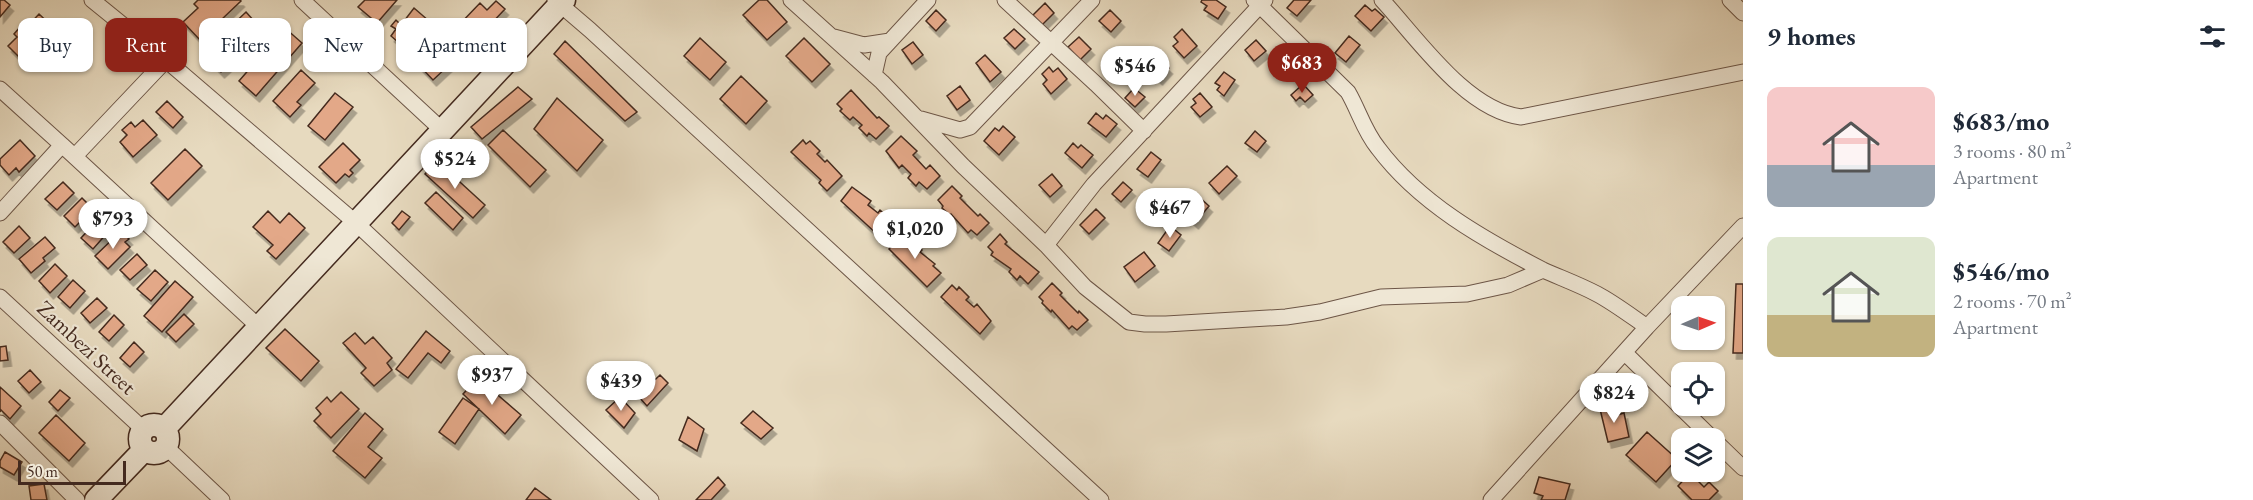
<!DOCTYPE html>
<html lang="en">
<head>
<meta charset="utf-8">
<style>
	:root { --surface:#fff; --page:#f6f6f7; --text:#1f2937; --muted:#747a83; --accent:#8f2418 }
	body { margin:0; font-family:"EB Garamond",serif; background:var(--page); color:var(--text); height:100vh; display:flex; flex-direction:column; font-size:22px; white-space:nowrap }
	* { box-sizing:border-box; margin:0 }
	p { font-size:20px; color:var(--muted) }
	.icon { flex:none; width:33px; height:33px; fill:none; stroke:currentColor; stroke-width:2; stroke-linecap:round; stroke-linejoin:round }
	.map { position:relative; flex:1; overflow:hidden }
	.panel { display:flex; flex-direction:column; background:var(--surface); width:510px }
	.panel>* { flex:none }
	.top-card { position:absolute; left:18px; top:18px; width:570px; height:54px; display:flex; gap:12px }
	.needle { width:39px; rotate:88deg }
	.controls { position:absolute; left:1671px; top:296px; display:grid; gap:12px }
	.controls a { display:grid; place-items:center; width:54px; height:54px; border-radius:12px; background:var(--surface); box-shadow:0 2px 4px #0004; font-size:30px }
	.scale { position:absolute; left:18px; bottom:15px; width:108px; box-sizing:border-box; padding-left:6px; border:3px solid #442a1f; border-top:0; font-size:16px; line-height:21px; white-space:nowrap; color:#442a1f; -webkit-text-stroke:4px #efe7d5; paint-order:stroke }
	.price { position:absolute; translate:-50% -51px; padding:0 14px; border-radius:21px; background:#fff; color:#222; font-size:20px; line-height:39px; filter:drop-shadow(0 2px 3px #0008) }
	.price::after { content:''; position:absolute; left:50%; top:36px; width:18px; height:14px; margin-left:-9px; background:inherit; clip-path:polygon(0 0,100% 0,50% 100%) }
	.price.selected { background:var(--accent); color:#fff }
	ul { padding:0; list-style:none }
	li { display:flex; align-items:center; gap:18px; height:150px; padding:0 24px }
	li span { display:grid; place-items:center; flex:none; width:168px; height:120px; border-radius:12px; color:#555 }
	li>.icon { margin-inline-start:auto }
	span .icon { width:72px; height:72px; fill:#fffc; stroke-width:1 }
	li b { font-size:26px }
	h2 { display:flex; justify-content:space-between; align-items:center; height:72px; padding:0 24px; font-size:26px }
	.pill { padding:0 21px; border-radius:12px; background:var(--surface); box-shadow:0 2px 4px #0004; font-size:21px; line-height:54px }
	.pill.selected { background:var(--accent); color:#fff }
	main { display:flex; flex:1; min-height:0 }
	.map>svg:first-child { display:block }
	.building { fill:#e3a888; stroke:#442a1f; stroke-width:1.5; filter:url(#shadow) }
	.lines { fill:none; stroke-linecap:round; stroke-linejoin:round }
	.street-casing { stroke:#6d5647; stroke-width:17 }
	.secondary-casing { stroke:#442a1f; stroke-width:25 }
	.street { stroke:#efe7d5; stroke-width:15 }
	.secondary { stroke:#efe7d5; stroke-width:22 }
	.labels { text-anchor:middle; stroke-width:4.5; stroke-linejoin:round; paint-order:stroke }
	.street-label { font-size:22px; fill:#442a1f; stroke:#efe7d5 }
</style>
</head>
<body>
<main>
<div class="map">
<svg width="1743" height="500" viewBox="0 0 1743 500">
	<defs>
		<filter id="shadow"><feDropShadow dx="3.5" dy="6" stdDeviation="0" flood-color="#0004"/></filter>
	</defs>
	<rect width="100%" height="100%" fill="#e7dabf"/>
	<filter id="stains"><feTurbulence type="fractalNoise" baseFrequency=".00333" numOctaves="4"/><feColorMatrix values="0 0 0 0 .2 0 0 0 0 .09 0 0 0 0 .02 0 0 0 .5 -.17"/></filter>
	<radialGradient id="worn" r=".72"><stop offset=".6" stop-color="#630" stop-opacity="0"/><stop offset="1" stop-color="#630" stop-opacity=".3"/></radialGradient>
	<!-- building -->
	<path class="building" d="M0 0H4L10 5 0 17Z
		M198 0H240L241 1 200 40 183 22 198 8 194 4Z
		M365 0H397L377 23 358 7Z
		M759 0H767L787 22 767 40 743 15Z
		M1202 0H1216L1226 7 1218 19 1204 10 1207 6 1201 2Z
		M1294 0H1311L1297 16 1287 8Z
		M496 1 505 9 474 42 458 26 480 3 487 10Z
		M1045 3 1054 13 1042 25 1033 15Z
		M1365 5 1372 11 1375 9 1384 17 1371 31 1355 16Z
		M414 8 429 21 406 49 391 36 396 29 391 26 396 20 401 25Z
		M936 10 946 20 936 31 926 21Z
		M1110 10 1121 21 1111 32 1099 21Z
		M246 12 264 32 221 72 203 53Z
		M39 14 55 29 24 62 8 46 17 37 14 34 21 26 24 30Z
		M285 28 302 43 256 96 239 81Z
		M1014 29 1025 39 1015 49 1004 38Z
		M1182 29 1197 46 1184 58 1173 46 1178 42 1174 37Z
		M441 30 462 53 433 80 412 58Z
		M1349 36 1360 45 1346 62 1335 53Z
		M1079 37 1091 49 1080 60 1068 47Z
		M700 38 726 62 710 80 684 56Z
		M804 38 830 64 812 82 786 56Z
		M1256 40 1266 51 1254 61 1245 50Z
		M565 41 637 112 625 121 554 54Z
		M913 42 923 55 912 64 902 50Z
		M985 55 1001 72 990 82 976 63Z
		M1158 58 1169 68 1159 79 1148 69Z
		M1049 67 1053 72 1058 68 1067 79 1051 94 1043 84 1047 80 1042 74Z
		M301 70 315 83 297 102 301 105 290 117 273 101Z
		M1224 72 1235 80 1224 96 1217 90 1220 86 1215 83Z
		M741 76 767 101 746 124 720 99Z
		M1303 84 1313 95 1305 102 1300 97 1296 101 1291 95Z
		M960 86 970 100 957 110 947 96Z
		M518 87 532 99 482 139 471 127Z
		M1134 88 1145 97 1135 107 1125 98Z
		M851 90 877 118 879 117 889 126 876 139 869 133 867 136 859 128 862 125 853 117 850 120 840 111 842 109 837 104Z
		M335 93 353 107 325 140 308 126Z
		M1200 93 1212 107 1200 117 1191 107 1196 103 1193 99Z
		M557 98 603 140 577 171 534 129Z
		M167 101 183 117 173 128 156 112Z
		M1096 113 1103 119 1106 115 1117 124 1106 137 1088 123Z
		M143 120 157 135 133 157 120 142 127 135 122 130 131 122 135 127Z
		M1003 126 1015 137 999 155 984 141 995 128 999 131Z
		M503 130 546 170 530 187 488 145Z
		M1255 131 1266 141 1257 152 1245 143Z
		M901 136 917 151 913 155 926 169 930 165 940 176 927 189 919 182 916 186 908 178 911 174 902 165 899 168 886 151Z
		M20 140 35 156 19 172 16 168 9 175 0 165V159Z
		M803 140 806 144 810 141 820 151 817 154 825 162 827 160 842 176 827 191 819 183 821 180 791 152Z
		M343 143 360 160 350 170 353 173 349 177 345 174 336 183 319 167Z
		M1073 143 1078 148 1081 145 1093 155 1082 168 1065 153Z
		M185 149 202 166 168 200 151 183Z
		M1151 152 1161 160 1148 177 1137 169Z
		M437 161 485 205 473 218 425 174Z
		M1227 166 1237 176 1219 194 1209 183Z
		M1052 174 1062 186 1050 197 1039 185Z
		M63 182 74 193 57 210 45 199Z
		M1123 182 1132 190 1121 202 1112 194Z
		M952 186 962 196 960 198 978 216 980 214 989 223 977 235 971 230 968 233 951 214 950 215 942 208 943 206 938 200Z
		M852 187 871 201 868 205 878 213 880 210 887 216 884 220 889 224 879 236 841 201Z
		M436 192 463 218 453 230 425 203Z
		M1198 196 1209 206 1195 223 1183 212Z
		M82 198 93 209 75 227 64 216Z
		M1096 209 1105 218 1089 234 1080 225Z
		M268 211 280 223 289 213 305 228 276 259 267 251 273 245 253 227Z
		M402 211 410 217 399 230 392 223Z
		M96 222 108 232 93 249 81 238Z
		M19 226 30 238 14 253 3 242Z
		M1170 226 1181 235 1169 251 1158 243Z
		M121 231 129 239 125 242 130 247 108 269 95 256Z
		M1000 234 1007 242 1005 244 1039 272 1028 284 1020 276 1017 280 1009 272 1011 269 991 255 993 252 988 247Z
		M902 235 907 241 910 238 922 250 920 252 935 264 933 266 941 273 927 287 889 249Z
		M45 237 55 248 43 258 45 261 31 273 19 259Z
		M1144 252 1155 266 1135 282 1124 267Z
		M137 254 147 265 130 280 120 270Z
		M55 264 67 276 50 293 39 281Z
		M155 270 168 282 151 301 137 289Z
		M73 280 85 291 70 308 58 297Z
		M175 281 193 297 162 332 144 316Z
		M1052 283 1062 293 1060 295 1078 313 1079 311 1088 320 1077 330 1072 326 1069 329 1052 310 1051 312 1042 303 1043 301 1039 297Z
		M1736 284H1743V353H1733Z
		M952 285 957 290 959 287 969 297 966 300 974 307 977 304 991 321 980 334 941 297Z
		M97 298 107 308 90 323 81 313Z
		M184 314 194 324 176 342 166 332Z
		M114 315 124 325 109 341 99 332Z
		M285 329 319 361 301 381 266 348Z
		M426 331 450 351 441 363 428 353 408 378 396 369Z
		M355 333 365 344 373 337 392 358 387 363 392 370 374 386 361 373 366 368 343 343Z
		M134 342 144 352 130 367 120 358Z
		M6 346 8 360 0 361V347Z
		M30 370 41 382 29 393 18 381Z
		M660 375 668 383 647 406 638 396Z
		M478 378 521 415 505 434 463 394Z
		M0 387 21 406 10 419 1 410 0 412Z
		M60 390 70 398 58 411 49 402Z
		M341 392 359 409 331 438 314 421 321 414 316 408 327 397 331 402Z
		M620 397 635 413 624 428 606 410Z
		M463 398 479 409 455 444 439 432Z
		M1615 406 1617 415 1624 413 1629 437 1608 442 1600 409Z
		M753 411 773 428 761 439 741 423Z
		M365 413 383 429 368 447 382 458 365 478 333 451Z
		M56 415 85 443 69 461 39 433Z
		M688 417 704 429 697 451 679 440Z
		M1647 432 1677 459 1656 482 1626 455Z
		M5 452 22 462 14 475 0 467V461Z
		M1690 473 1704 487 1709 482 1718 491 1709 500H1692L1678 486Z
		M718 477 725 485 711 500H696Z
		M1539 477 1570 484 1565 500H1541L1543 496 1534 493Z
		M44 484 47 500H31L29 486Z
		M535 488 551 500H526Z"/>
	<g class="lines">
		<!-- street casing -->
		<g class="street-casing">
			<path id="street" d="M92 0 166 60 356 223 651 500
				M302 0 442 130
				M555 0 590 30 1101 500
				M791 0 882 82 963 166 1046 245 1085 287 1129 322 1145 324H1166L1286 317 1320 312 1381 297 1467 294 1508 285 1543 270
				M1005 0 1096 84 1144 131
				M1254 0 1348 92C1359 111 1364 131 1378 148 1419 203 1483 239 1543 270 1561 278 1580 285 1597 294 1614 303 1631 316 1647 327
				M1382 0C1418 39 1466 110 1521 117L1743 72
				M1730 0 1743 13
				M834 37 864 45 890 41
				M874 75 879 53 928 0
				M0 89 62 145
				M921 119 960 130 970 127 1092 0
				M75 156 166 60
				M0 213 62 145 259 327
				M1046 245 1094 184 1265 0
				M0 297 143 429
				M1625 353 1712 438
				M0 423 77 500
				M1714 440 1743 468
				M166 447 222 500
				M1491 500 1647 327 1743 226"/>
		</g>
		<!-- secondary casing -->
		<g class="secondary-casing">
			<path id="secondary" d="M140 439a14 14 0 1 1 28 0a14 14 0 1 1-28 0Z
				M164 429 564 0
				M96 500 144 450"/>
		</g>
		<!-- street -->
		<use href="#street" class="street"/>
		<!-- secondary -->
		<use href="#secondary" class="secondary"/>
	</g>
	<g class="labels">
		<!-- street labels -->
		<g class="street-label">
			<text transform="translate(87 347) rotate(43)" y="8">Zambezi Street</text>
		</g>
	</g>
	<rect width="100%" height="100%" filter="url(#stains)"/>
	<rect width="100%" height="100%" fill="url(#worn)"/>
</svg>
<div class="controls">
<a><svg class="needle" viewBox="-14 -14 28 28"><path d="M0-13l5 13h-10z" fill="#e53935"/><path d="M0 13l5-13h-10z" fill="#747a83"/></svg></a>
<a><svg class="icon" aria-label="locate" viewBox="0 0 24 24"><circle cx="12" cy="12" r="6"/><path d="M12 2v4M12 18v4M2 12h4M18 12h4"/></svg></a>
<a><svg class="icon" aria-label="layers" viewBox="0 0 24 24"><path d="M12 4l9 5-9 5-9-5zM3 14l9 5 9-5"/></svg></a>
</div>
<div class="scale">50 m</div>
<b class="price selected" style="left:1302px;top:94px">$683</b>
<b class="price" style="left:1135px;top:97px">$546</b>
<b class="price" style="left:455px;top:190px">$524</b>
<b class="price" style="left:1170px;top:239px">$467</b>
<b class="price" style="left:113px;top:250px">$793</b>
<b class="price" style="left:915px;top:260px">$1,020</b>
<b class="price" style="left:492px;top:406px">$937</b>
<b class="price" style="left:621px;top:412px">$439</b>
<b class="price" style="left:1614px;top:424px">$824</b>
<div class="top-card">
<a class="pill">Buy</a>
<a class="pill selected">Rent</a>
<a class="pill">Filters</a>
<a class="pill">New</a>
<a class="pill">Apartment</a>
</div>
</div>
<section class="panel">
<h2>9 homes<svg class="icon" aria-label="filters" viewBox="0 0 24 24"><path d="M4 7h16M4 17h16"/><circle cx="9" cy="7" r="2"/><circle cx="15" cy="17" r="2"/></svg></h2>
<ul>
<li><span style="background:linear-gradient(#f6c9c9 65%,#9aa5b1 0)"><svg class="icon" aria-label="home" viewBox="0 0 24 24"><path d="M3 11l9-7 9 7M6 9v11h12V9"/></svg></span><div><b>$683/mo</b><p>3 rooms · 80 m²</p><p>Apartment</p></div></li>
<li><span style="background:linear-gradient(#dfe7d0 65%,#c2b280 0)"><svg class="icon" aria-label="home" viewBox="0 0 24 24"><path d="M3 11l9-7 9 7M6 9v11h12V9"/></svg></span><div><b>$546/mo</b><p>2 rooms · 70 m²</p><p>Apartment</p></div></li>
</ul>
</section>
</main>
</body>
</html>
